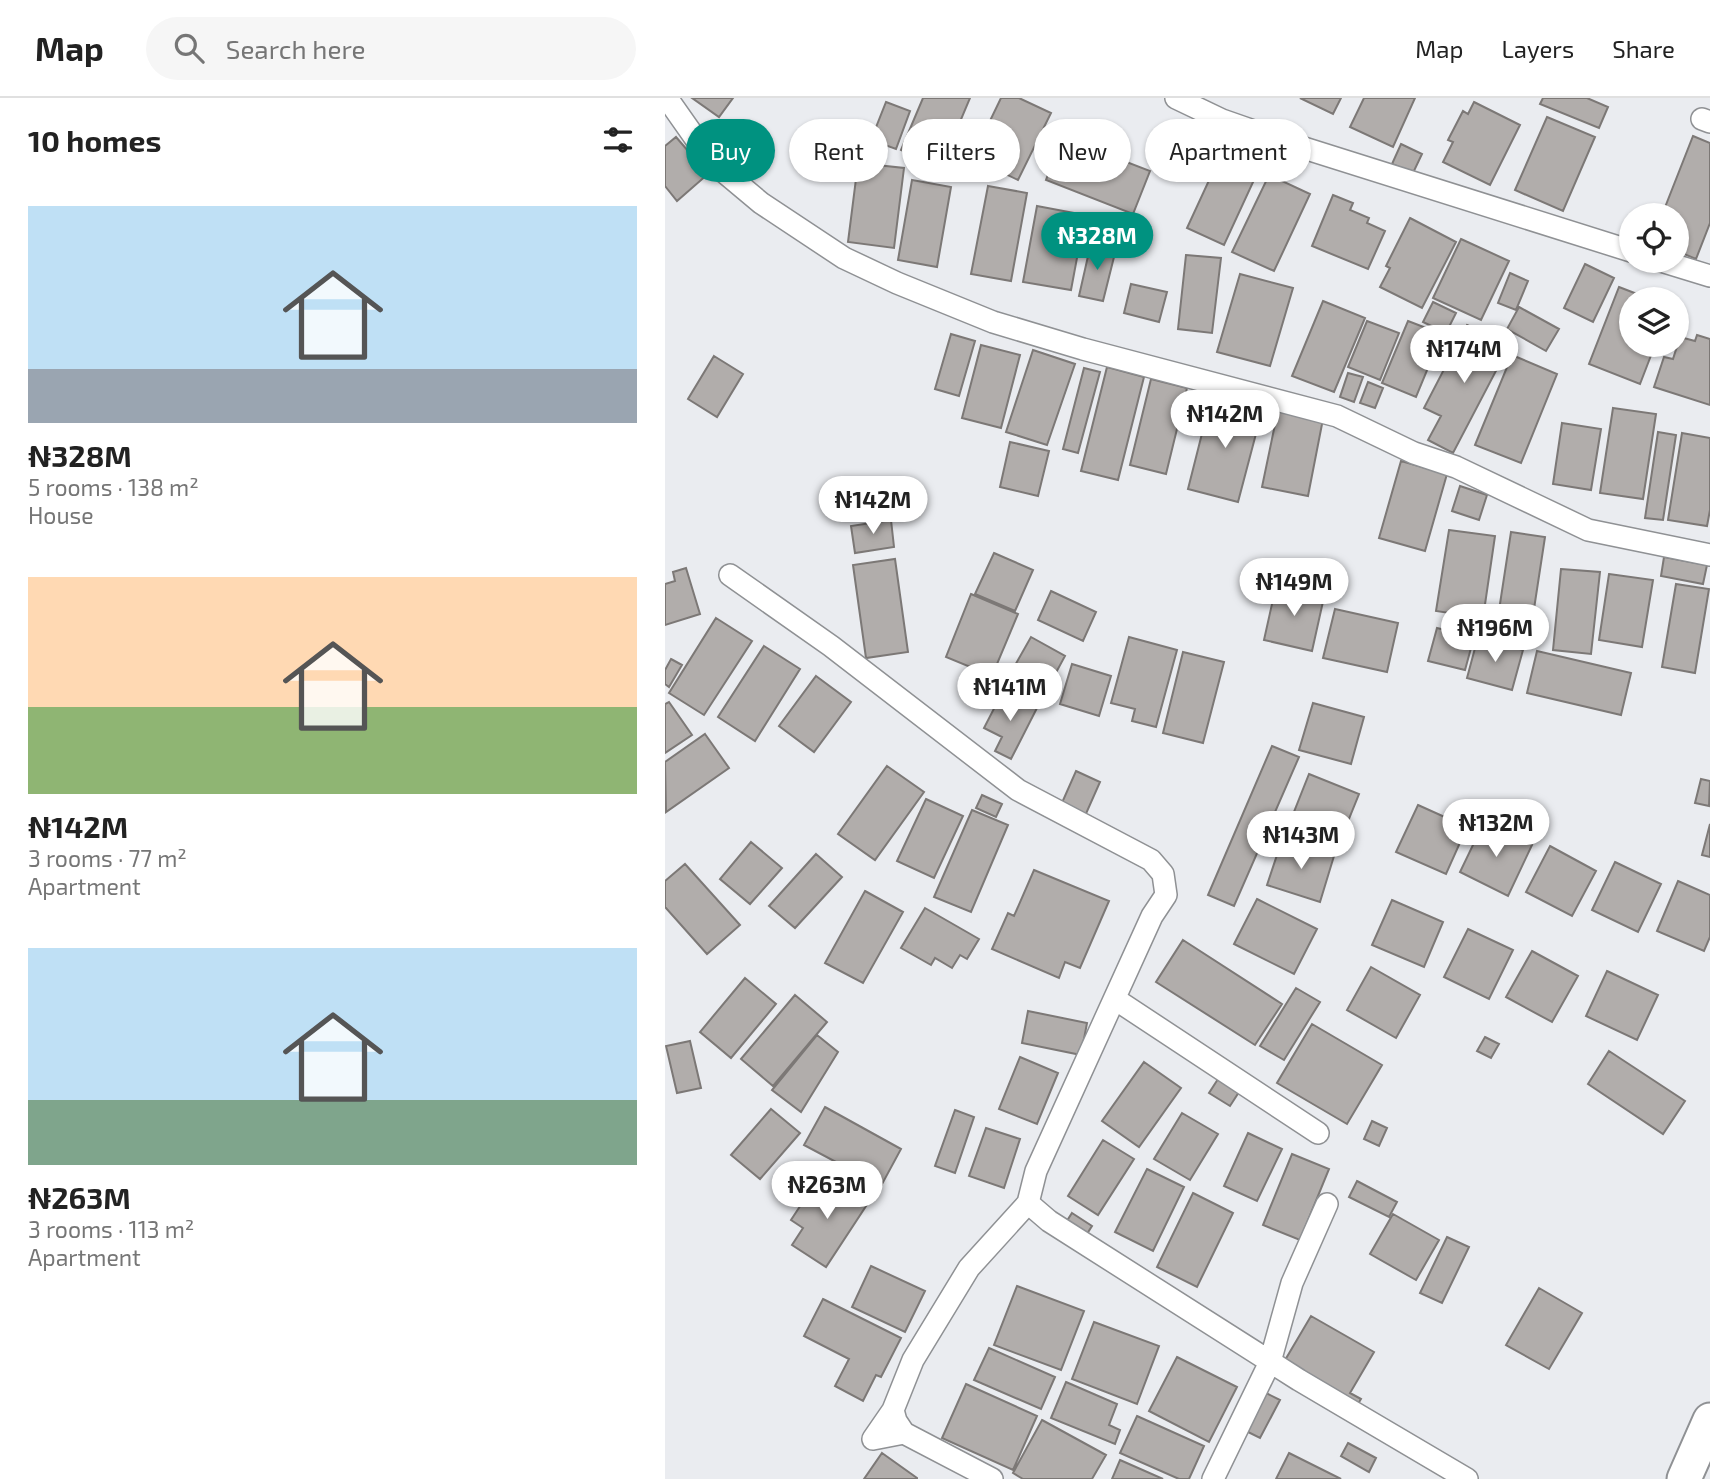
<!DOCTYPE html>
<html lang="en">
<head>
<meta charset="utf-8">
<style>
	:root { --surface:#fff; --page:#f6f6f6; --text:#222; --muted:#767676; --line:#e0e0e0; --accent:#009280 }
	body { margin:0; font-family:"Exo 2",sans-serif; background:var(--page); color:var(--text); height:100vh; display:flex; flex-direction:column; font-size:26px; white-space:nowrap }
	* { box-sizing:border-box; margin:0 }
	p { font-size:23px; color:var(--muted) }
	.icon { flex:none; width:38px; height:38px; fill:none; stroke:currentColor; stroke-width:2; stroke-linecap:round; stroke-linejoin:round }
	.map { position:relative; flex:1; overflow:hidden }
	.panel { display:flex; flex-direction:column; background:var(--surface); width:665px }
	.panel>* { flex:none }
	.hud { position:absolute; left:21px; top:21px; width:665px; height:63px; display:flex; gap:14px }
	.fabs { position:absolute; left:954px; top:105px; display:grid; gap:14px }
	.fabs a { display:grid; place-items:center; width:70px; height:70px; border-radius:50%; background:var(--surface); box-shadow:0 2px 5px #0004; font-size:35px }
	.price { position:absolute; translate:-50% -60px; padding:0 16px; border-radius:24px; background:#fff; color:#222; font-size:23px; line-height:46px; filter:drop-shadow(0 2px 4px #0008) }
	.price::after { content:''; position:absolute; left:50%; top:42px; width:21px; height:16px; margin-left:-10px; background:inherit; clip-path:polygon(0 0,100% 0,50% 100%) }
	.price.current { background:var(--accent); color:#fff }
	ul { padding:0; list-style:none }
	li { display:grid; align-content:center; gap:14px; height:371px; padding:0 28px }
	li span { display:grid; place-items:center; height:217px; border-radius:0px; color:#555 }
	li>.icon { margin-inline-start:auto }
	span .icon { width:126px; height:126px; fill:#fffc; stroke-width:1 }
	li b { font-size:30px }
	h2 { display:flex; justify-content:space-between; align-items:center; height:84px; padding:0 28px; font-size:30px }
	.chip { padding:0 24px; border-radius:32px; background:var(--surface); box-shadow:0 2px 5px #0004; font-size:24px; line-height:63px }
	.chip.current { background:var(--accent); color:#fff }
	header { display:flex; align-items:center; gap:42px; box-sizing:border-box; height:98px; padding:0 35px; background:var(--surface); border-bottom:2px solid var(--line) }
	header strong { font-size:33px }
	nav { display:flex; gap:38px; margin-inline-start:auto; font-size:24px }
	.search { width:490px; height:63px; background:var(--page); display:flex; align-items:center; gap:18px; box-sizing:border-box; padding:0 24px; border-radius:38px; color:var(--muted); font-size:26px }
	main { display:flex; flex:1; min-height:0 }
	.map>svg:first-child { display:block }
	.building { fill:#b1adab; stroke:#7c7876; stroke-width:2 }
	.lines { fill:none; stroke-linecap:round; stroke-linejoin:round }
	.minor-casing { stroke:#8f9194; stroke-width:24 }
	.primary-casing { stroke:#8f9194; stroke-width:37 }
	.minor { stroke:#fff; stroke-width:21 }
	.primary { stroke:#fff; stroke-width:33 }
</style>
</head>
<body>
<header>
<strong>Map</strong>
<div class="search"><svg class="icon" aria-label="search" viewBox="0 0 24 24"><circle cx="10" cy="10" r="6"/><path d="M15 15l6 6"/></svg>Search here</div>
<nav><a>Map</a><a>Layers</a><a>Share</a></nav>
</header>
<main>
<section class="panel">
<h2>10 homes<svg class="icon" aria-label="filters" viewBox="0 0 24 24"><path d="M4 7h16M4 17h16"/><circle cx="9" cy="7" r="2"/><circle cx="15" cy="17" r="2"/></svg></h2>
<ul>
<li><span style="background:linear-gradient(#bfe0f5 75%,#9aa5b1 0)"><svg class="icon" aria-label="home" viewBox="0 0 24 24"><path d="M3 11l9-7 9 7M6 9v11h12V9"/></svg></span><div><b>₦328M</b><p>5 rooms · 138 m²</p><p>House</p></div></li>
<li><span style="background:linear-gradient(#ffd9b3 60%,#8fb573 0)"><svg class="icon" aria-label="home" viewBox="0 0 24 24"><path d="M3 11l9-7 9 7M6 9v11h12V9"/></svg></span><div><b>₦142M</b><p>3 rooms · 77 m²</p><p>Apartment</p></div></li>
<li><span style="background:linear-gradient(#bfe0f5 70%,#7fa58c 0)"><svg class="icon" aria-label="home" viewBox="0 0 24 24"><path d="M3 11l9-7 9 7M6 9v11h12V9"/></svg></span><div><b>₦263M</b><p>3 rooms · 113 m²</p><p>Apartment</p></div></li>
</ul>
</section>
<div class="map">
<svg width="1045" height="1381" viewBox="0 0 1045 1381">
	<rect width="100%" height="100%" fill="#eaecf0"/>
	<!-- building -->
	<path class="building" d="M27 0H68L54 19Z
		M258 0H305L276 69 236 52Z
		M336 0H354L386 15 353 82 307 60Z
		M635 0H676L668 16Z
		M699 0H750L728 49 685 29Z
		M878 0H922L943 9 934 30 875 6Z
		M221 4 245 13 231 51 206 42Z
		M809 4 855 27 825 87 778 64 788 44 783 42 798 13 803 16Z
		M882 19 930 39 898 113 850 92Z
		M1028 38 1045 45V125L1031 161 1012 153V117H997Z
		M11 39 43 76 12 103 0 88V48Z
		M397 39 485 73 468 116 381 82Z
		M736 46 757 56 748 75 727 66Z
		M558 52 595 69 559 147 522 130Z
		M193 65 239 70 229 150 183 144Z
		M604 77 645 96 609 173 567 154Z
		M247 82 286 89 272 169 233 162Z
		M323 88 362 95 346 183 306 176Z
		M668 97 688 105 685 112 704 120 702 125 720 133 703 171 647 148Z
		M372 108 420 117 406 192 358 184Z
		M745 120 791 144 757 210 715 189 725 170 721 168Z
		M796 141 844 163 816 222 768 200Z
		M426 145 451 151 438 203 414 198Z
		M521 157 556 160 547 235 513 231Z
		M920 166 949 180 928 224 899 210Z
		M845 175 863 183 851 212 833 205Z
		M575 176 628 190 605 268 552 254Z
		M466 186 502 194 494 224 459 215Z
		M954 189 985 201H966V247H990L975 286 924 266Z
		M658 203 700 220 669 294 627 278Z
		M768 204 791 215 781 235 758 224Z
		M854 209 894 231 881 253 842 231Z
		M702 223 734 235 715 282 683 269Z
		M743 223 777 236 751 299 717 285Z
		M802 227 844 248 788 355 763 342 776 318 759 310Z
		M286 236 310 243 294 298 270 291Z
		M1032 237 1045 241V307L989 289 999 259 1008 261 1015 239 1030 243Z
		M316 247 355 257 336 330 297 320Z
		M368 252 410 266 382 347 341 334Z
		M847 257 892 276 856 365 810 347Z
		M49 258 78 276 52 319 23 301Z
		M442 269 479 279 453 382 416 373Z
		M419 270 435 274 413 355 398 351Z
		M683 275 698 279 689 304 675 299Z
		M486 281 522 290 501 376 465 367Z
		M703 284 718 290 710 310 695 305Z
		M546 300 597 313 573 404 523 391Z
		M948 310 991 316 978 401 935 395Z
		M613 312 658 321 643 398 597 389Z
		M897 325 936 331 926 392 888 386Z
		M993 334 1011 337 998 422 980 420Z
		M1017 335 1045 340V412L1042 428 1003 422Z
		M345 344 384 353 373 398 335 389Z
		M736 363 782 376 760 453 714 440Z
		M795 388 822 397 814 422 787 413Z
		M226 422 229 449 190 455 186 428Z
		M784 432 830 438 818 520 771 513Z
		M846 434 880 439 865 537 831 532Z
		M329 455 368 472 350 513 310 496Z
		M999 459 1042 467 1038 486 996 478Z
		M230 461 243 554 201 560 188 467Z
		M21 470 35 516 0 527V486L10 483 8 474Z
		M896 471 935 474 926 556 888 552Z
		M944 476 988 482 977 549 934 542Z
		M1011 486 1044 491 1030 575 997 569Z
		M611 488 659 499 647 553 599 542Z
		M386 493 431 514 418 543 373 522Z
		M306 496 353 516 327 578 281 559Z
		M670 511 733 525 722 574 658 560Z
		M51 520 87 543 39 617 4 595Z
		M772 530 809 539 800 572 763 563Z
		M366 539 400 558 380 595 345 576Z
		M464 539 512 552 491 629 467 623 470 611 446 605Z
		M813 539 858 552 847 592 802 580Z
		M99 548 135 571 90 643 53 619Z
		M872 553 966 575 956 617 862 595Z
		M518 554 559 564 538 645 498 635Z
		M6 561 17 567 4 589 0 586V572Z
		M407 566 446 578 434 618 395 606Z
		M151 578 186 604 149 654 114 628Z
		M338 593 372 610 346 661 330 653 337 639 319 630Z
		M4 604 27 637 0 655V606Z
		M648 605 699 619 686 666 634 652Z
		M40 636 64 670 1 714 0 664Z
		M607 648 634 659 569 808 543 797Z
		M222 668 259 694 210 762 173 736Z
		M411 673 435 684 420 718 396 707Z
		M644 676 694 696 675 743 625 724Z
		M1036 681 1045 683 1044 708 1030 705Z
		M317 697 337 706 331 719 311 710Z
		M261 701 298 718 269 780 232 763Z
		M753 707 802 729 781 776 731 754Z
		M307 712 343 727 306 814 269 799Z
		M819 724 867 747 843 798 795 774Z
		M1045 726V759L1037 757Z
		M617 742 669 758 655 804 602 787Z
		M86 744 117 770 85 806 55 781Z
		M885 748 931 773 907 818 861 794Z
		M151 756 177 779 130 830 104 808Z
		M950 764 996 786 973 834 927 812Z
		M20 766 75 827 42 856 0 809V783Z
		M369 772 444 803 415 870 400 864 394 880 327 851 343 815 349 818Z
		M1013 783 1045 797V839L1039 853 992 833Z
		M200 793 238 814 198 885 160 865Z
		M592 801 652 831 629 876 569 846Z
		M727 802 778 824 759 869 707 847Z
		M260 810 314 841 302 861 295 857 287 870 270 860 266 867 236 850Z
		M803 831 848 852 824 901 779 879Z
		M518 842 617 906 590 947 491 884Z
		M867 853 913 878 887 924 841 899Z
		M706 869 755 897 731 940 682 912Z
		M942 873 993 897 972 942 921 918Z
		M80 880 111 906 66 960 35 934Z
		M631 890 655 904 619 962 595 948Z
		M130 897 162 924 108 988 76 961Z
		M363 913 422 925 416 957 357 945Z
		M647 926 717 967 682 1026 612 985Z
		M152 937 173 954 136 1014 107 992Z
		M820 939 834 946 826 960 812 953Z
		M25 943 36 990 12 995 1 948Z
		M944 953 1020 1003 998 1036 923 986Z
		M355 959 393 975 372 1026 334 1011Z
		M479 964 516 990 474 1049 437 1023Z
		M553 981 574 994 565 1008 544 995Z
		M160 1009 236 1051 216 1088 139 1047Z
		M106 1011 135 1035 95 1081 66 1057Z
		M290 1012 309 1019 290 1075 270 1068Z
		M517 1015 553 1036 525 1082 489 1061Z
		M707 1023 722 1030 714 1048 699 1041Z
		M321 1030 355 1041 339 1090 304 1078Z
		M583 1035 617 1051 592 1103 559 1088Z
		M438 1042 469 1061 433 1117 403 1098Z
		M627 1056 664 1071 635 1142 598 1127Z
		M482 1071 519 1089 488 1153 450 1134Z
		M175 1082 205 1102 161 1169 127 1147 138 1130 126 1122 149 1087 165 1097Z
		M692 1083 732 1104 724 1119 684 1099Z
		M528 1095 568 1115 532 1189 492 1169Z
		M407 1115 427 1128 418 1142 398 1129Z
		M728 1116 774 1142 751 1182 705 1156Z
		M782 1139 804 1149 777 1205 755 1195Z
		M206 1168 260 1193 240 1234 187 1209Z
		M352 1188 419 1213 396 1272 329 1247Z
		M874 1190 917 1215 884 1271 841 1247Z
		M158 1201 236 1240 216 1279 211 1277 198 1303 170 1288 184 1261 139 1238Z
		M646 1218 709 1254 685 1295 696 1301 690 1311 616 1269Z
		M429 1224 494 1248 472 1306 407 1281Z
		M324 1250 390 1279 376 1311 309 1282Z
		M512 1259 572 1289 544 1344 484 1313Z
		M401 1284 452 1306 444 1327 455 1332 450 1346 386 1320Z
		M301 1286 372 1318 348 1372 277 1340Z
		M601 1295 615 1302 595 1340 581 1333Z
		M472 1318 539 1348 524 1381H514L455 1355Z
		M377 1322 441 1357 427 1381H358L348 1375Z
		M683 1345 711 1360 704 1374 676 1358Z
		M217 1355 252 1380V1381H199Z
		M624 1355 676 1381H611Z
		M455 1362 498 1381H447Z"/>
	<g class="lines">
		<!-- minor casing -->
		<g class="minor-casing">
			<path id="minor" d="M2 0 47 64 96 105 179 160 232 185 328 224 418 251 672 318 749 355 791 369 923 432 1045 457
				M511 0 557 22 623 45 966 153
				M1037 21 1045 24
				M996 163 1045 178
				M65 477 166 548 353 692 486 762 498 776 501 797 487 818 371 1073 363 1105 384 1123 634 1282 802 1381
				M450 901 653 1035
				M228 1312 208 1341 239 1335
				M327 1381 239 1335 231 1323 228 1312 248 1262 304 1170 363 1105
				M548 1381 605 1264 627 1185 662 1106"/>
		</g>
		<!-- primary casing -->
		<g class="primary-casing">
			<path id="primary" d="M1019 1381 1045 1322"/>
		</g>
		<!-- minor -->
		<use href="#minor" class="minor"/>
		<!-- primary -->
		<use href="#primary" class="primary"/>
	</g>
</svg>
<div class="fabs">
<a><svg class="icon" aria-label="locate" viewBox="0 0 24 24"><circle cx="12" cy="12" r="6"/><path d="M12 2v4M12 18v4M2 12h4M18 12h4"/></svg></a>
<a><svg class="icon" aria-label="layers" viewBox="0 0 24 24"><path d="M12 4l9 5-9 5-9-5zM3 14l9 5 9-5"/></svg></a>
</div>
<b class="price current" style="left:432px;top:174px">₦328M</b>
<b class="price" style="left:799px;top:287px">₦174M</b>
<b class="price" style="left:560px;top:352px">₦142M</b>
<b class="price" style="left:208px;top:438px">₦142M</b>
<b class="price" style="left:629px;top:520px">₦149M</b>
<b class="price" style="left:830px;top:566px">₦196M</b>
<b class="price" style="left:345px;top:625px">₦141M</b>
<b class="price" style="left:831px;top:761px">₦132M</b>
<b class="price" style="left:636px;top:773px">₦143M</b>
<b class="price" style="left:162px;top:1123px">₦263M</b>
<div class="hud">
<a class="chip current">Buy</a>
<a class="chip">Rent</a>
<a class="chip">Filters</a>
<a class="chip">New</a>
<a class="chip">Apartment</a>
</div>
</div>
</main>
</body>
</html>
